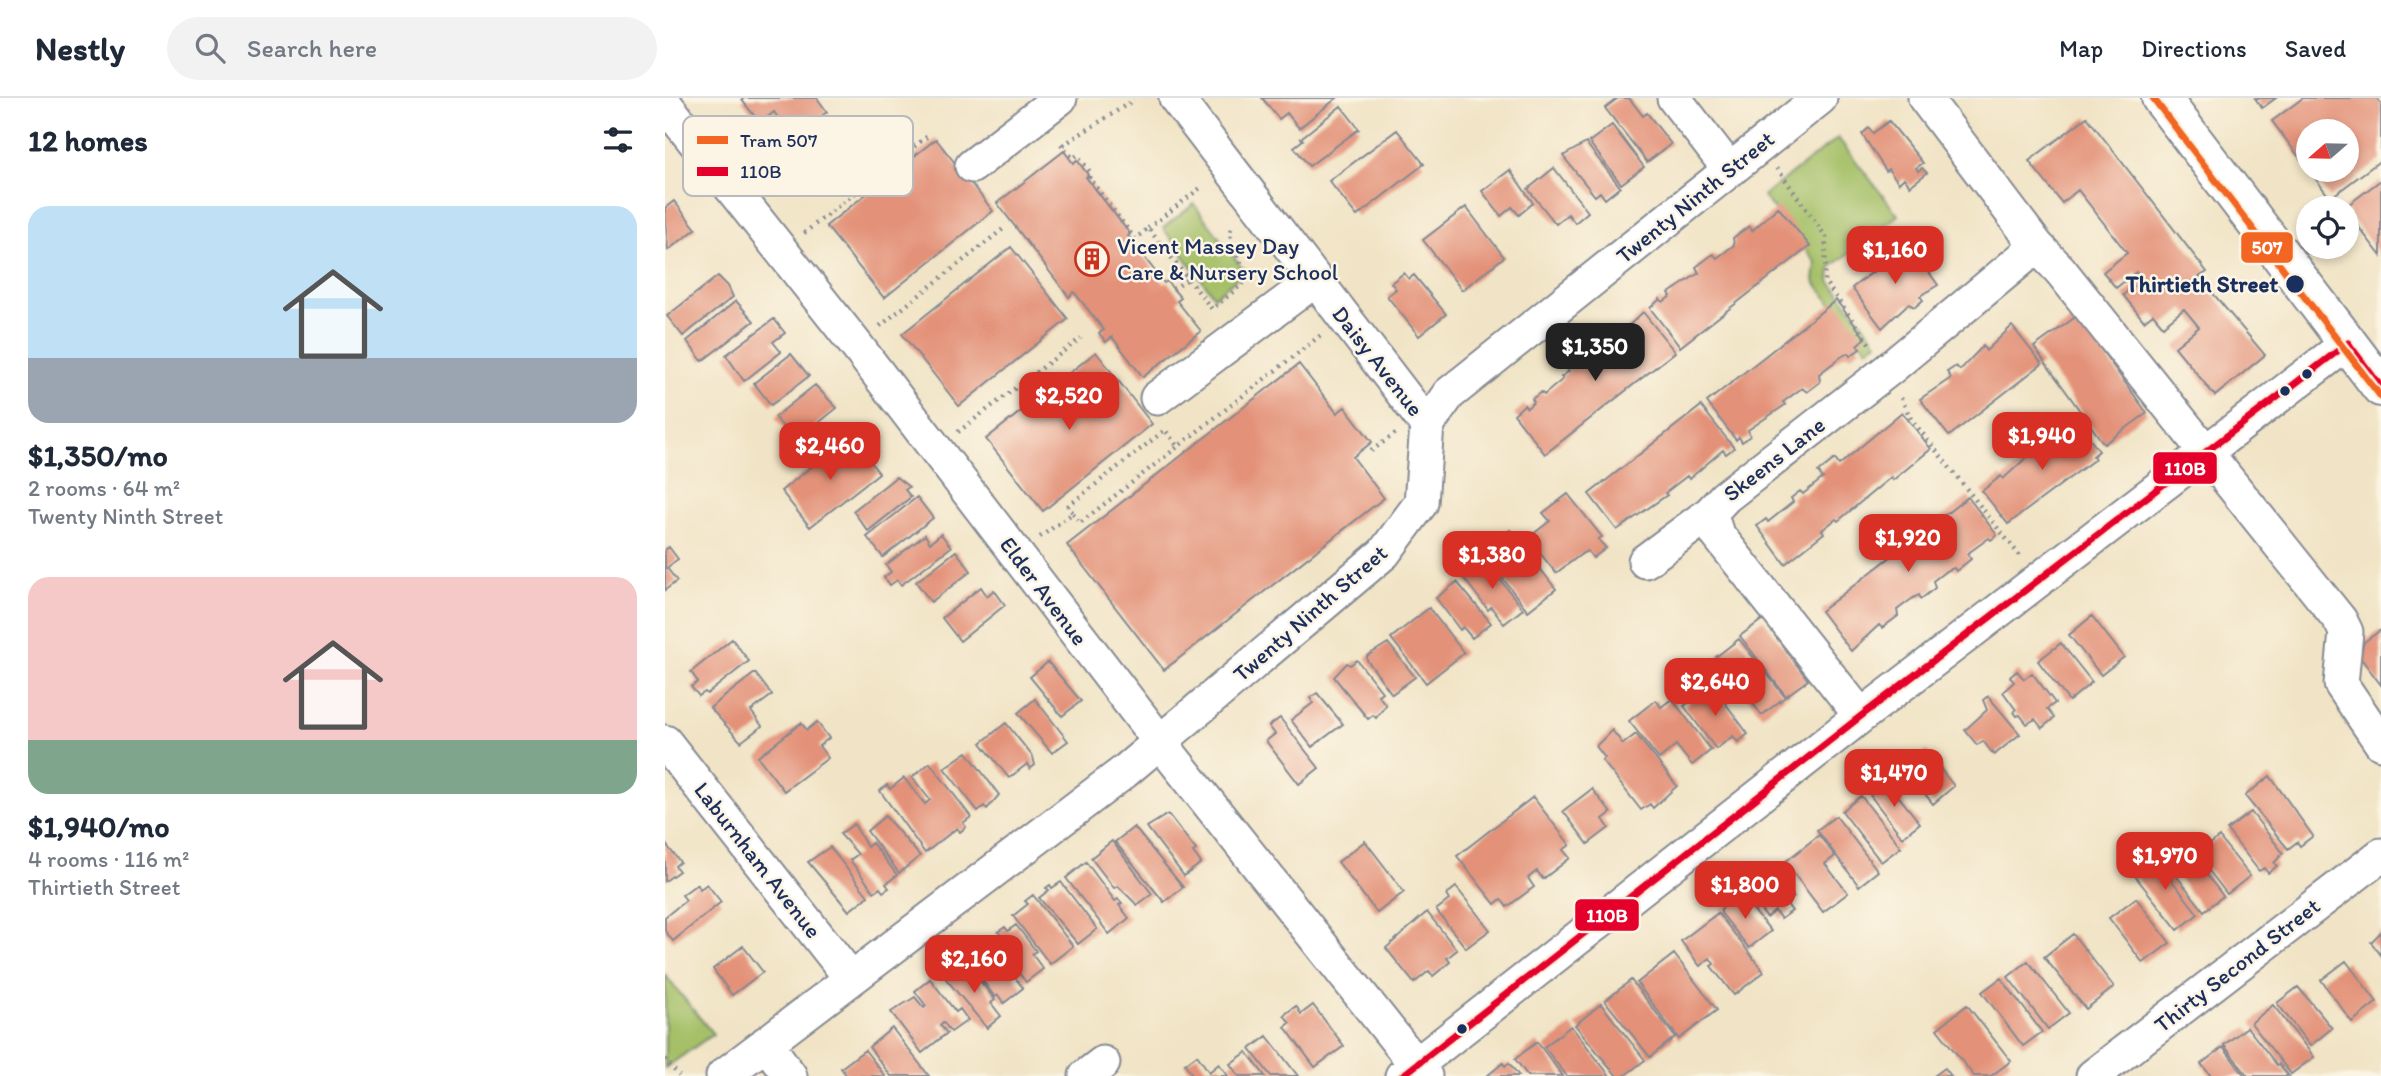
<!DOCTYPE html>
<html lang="en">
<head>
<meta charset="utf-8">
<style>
	:root { --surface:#fff; --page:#f2f2f3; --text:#1f2937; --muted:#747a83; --line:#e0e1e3; --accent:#d93025 }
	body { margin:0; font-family:Itim,sans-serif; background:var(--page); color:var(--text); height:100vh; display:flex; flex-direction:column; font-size:26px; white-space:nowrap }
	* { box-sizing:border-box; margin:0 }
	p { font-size:23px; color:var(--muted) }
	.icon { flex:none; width:38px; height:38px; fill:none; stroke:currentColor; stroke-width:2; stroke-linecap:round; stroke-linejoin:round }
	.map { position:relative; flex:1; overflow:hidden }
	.details { display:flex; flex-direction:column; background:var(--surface); width:665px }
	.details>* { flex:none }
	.needle { width:46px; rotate:250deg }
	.buttons { position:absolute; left:1631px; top:21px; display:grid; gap:14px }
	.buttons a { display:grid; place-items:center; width:63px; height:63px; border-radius:50%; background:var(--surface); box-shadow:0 4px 10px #0003; font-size:35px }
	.price { position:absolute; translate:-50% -60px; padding:0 16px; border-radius:14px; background:var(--accent); color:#fff; font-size:23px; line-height:46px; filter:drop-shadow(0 2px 4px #0008) }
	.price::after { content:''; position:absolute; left:50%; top:42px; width:21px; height:16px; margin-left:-10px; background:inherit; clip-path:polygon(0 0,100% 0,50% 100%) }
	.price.selected { background:#222; color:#fff }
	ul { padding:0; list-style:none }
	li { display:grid; align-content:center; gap:14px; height:371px; padding:0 28px }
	li span { display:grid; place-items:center; height:217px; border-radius:21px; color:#555 }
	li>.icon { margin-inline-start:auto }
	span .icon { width:126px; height:126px; fill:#fffc; stroke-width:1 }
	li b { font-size:30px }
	h2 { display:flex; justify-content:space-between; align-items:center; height:84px; padding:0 28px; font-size:30px }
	header { display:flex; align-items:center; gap:42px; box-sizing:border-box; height:98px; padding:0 35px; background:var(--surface); border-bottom:2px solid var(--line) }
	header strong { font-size:33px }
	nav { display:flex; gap:38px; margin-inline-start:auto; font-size:24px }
	.search { width:490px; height:63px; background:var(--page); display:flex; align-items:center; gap:18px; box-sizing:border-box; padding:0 24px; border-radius:38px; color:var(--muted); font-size:26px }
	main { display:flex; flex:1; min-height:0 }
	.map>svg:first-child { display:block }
	.green { fill:#a5c067; stroke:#607862; stroke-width:2 }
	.building { fill:#e39178 }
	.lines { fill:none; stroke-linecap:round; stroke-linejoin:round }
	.minor-casing { stroke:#868a92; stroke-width:37 }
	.major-casing { stroke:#868a92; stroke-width:42 }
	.path { stroke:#868a92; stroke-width:4.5; stroke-dasharray:2 5; stroke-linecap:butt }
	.minor { stroke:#fff; stroke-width:33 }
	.major { stroke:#fff; stroke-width:38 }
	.bus-1-casing { stroke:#fcf5e5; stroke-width:12 }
	.bus-1 { stroke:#e4002b; stroke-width:7 }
	.tram-1-casing { stroke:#fcf5e5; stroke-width:12 }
	.tram-1 { stroke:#f26522; stroke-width:7 }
	.stop-dot { fill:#1b2f5e; stroke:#fcf5e5; stroke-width:2.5 }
	.labels { text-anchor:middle; stroke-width:5; stroke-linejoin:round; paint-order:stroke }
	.street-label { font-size:23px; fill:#1b2f5e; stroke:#fcf5e5 }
	.poi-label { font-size:23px; fill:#1b2f5e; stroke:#fcf5e5; text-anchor:start }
	.stop-label { font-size:23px; font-weight:bold; fill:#1b2f5e; stroke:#fcf5e5; text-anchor:end }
	.key { fill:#fcf5e5; stroke:#b8babc; stroke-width:2 }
	.key-label { font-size:19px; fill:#1b2f5e }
	.line-badge { stroke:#fcf5e5; stroke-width:2.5 }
	.badge-label { font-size:19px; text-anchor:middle; font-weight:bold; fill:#fff }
</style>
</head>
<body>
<header>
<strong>Nestly</strong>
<div class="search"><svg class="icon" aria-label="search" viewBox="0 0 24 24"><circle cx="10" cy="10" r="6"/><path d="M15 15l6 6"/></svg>Search here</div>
<nav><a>Map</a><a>Directions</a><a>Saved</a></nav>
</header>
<main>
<section class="details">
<h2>12 homes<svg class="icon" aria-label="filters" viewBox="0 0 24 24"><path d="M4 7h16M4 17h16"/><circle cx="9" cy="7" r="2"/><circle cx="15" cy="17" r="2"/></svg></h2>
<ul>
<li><span style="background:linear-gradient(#bfe0f5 70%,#9aa5b1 0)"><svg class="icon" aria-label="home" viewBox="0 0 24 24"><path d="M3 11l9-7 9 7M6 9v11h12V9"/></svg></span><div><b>$1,350/mo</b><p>2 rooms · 64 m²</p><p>Twenty Ninth Street</p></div></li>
<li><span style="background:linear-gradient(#f6c9c9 75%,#7fa58c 0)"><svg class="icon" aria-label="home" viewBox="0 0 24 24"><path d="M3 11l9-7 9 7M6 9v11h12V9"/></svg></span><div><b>$1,940/mo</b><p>4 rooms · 116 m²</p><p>Thirtieth Street</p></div></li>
</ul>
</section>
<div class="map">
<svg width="1716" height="978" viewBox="0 0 1716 978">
	<rect width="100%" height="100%" fill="#fcf5e5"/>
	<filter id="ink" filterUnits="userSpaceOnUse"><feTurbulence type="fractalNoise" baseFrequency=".0143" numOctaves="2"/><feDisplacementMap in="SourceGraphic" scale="14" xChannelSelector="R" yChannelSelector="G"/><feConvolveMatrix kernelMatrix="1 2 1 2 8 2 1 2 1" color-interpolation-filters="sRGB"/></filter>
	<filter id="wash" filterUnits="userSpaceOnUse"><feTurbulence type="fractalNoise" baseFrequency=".00686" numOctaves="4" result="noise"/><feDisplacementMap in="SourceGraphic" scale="28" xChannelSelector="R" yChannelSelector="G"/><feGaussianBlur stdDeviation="1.57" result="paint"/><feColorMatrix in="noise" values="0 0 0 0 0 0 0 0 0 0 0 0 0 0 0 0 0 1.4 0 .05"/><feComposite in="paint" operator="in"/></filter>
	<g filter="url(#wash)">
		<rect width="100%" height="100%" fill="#f1e4c6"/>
		<!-- green -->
		<path class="green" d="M1173 40 1233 117 1166 169 1165 183 1212 244 1202 251 1149 183 1151 165 1098 98Z
			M529 106 580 174 549 198 498 130Z
			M0 877 48 936 0 970Z"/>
		<g id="blocks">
			<!-- building -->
			<path class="building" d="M79 0H152L162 14 127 39 109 14 95 25 77 2Z
				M597 0H672L634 30 622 15 614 21Z
				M953 0H964L978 18 982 15 1006 46 982 64 940 10Z
				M1590 0H1611L1597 10Z
				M1638 0H1712L1716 6V62L1665 100 1644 72H1682V33H1643V71L1607 23Z
				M676 8 694 31 644 68 629 49 638 42 636 40Z
				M1422 19 1542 174 1534 179 1600 257 1550 298 1510 249 1534 229 1519 211 1498 228 1488 216 1479 223 1458 197 1477 182 1471 174 1451 190 1438 174 1462 155 1413 92 1397 105 1364 63Z
				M1224 23 1258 65 1251 70 1253 73 1257 70 1262 75 1245 88 1239 80 1234 85 1223 71 1221 73 1197 36 1204 30 1208 35Z
				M947 27 979 69 956 86 924 44Z
				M732 32 759 66 692 118 664 83Z
				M271 41 328 113 219 200 161 128Z
				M921 45 955 89 940 101 935 94 930 98 898 58Z
				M399 53 408 65 412 62 423 77 421 79 465 136 463 138 499 185 502 183 508 191 516 200 512 203 536 233 478 279 447 239 441 244 434 235 439 232 409 194 404 199 332 105Z
				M889 70 923 114 910 125 903 116 891 126 863 91Z
				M845 72 868 105 854 117 847 109 836 118 817 93Z
				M1716 82V158L1679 110Z
				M9 103 31 131 3 152 0 110Z
				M801 109 839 159 797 192 758 142Z
				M1113 109 1145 148 1015 249 985 210 995 201 998 204 1006 198 1004 195 1034 175 1031 169 1048 156 1052 160 1069 147 1068 140 1084 128 1087 133Z
				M1244 146 1273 187 1255 198 1258 202 1250 209 1243 206 1217 230 1187 190Z
				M346 149 403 221 294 308 237 236Z
				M739 175 744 181 749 177 781 216 754 238 722 198 731 191 726 185Z
				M53 178 63 188 68 199 18 238 2 218Z
				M1171 202 1200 240 1192 247 1195 251 1185 258 1183 255 1176 259 1154 276 1155 284 1142 294 1137 290 1118 304 1120 307 1083 332 1085 338 1077 344 1074 339 1071 342 1042 304Z
				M71 203 89 223 37 263 22 243Z
				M978 214 1010 254 880 356 849 316 859 307 862 310 869 304 867 301 876 294 879 297 898 281 896 279 904 273 901 270 911 261 916 267 935 252 930 248 948 233 952 239Z
				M1412 218 1482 315 1439 346 1369 249Z
				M109 221 120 235 108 244 116 254 79 283 61 257Z
				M1347 228 1377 266 1284 338 1255 301 1286 280 1282 274 1291 268 1295 272 1318 248 1321 253Z
				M431 254 487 326 378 413 321 341Z
				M126 256 144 278 106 307 89 285Z
				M634 266 672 315 680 309 707 344 688 359 719 400 499 572 402 447Z
				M150 287 172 310 130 344 110 319Z
				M1036 308 1069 350 1061 356 1058 352 1024 381 1022 378 1000 395 1002 397 952 432 924 396Z
				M1237 314 1266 351 1228 382 1226 379 1173 423 1171 421 1157 432 1159 435 1120 466 1092 428 1101 421 1103 424 1128 404 1126 400 1135 393 1138 396 1158 380 1153 374 1170 361 1174 367Z
				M1409 320 1434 353 1428 358 1430 361 1343 426 1317 393 1336 378 1338 381 1373 349 1376 351 1392 338 1389 335Z
				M185 338 214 375 145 429 116 393Z
				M231 379 244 389 240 392 246 399 203 433 188 413Z
				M903 396 937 439 933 441 941 450 928 460 923 453 918 455 891 475 863 440 885 423 878 415Z
				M252 399 268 420 218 459 202 439Z
				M1303 399 1332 437 1326 442 1324 440 1302 456 1306 461 1291 473 1289 470 1281 473 1268 483 1270 490 1256 501 1254 497 1248 500 1232 512 1233 518 1217 530 1214 527 1186 553 1156 513Z
				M845 432 891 491 863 513 818 455Z
				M276 436 286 449 236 487 232 482 225 487 219 479 226 474 221 467 260 437 265 445Z
				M4 449 13 461 2 470 12 483 0 492V452Z
				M291 453 306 473 266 504 251 484Z
				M820 462 858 511 839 526 826 509 823 512 798 479 804 474 801 471 808 465 811 469Z
				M792 484 826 525 807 540 798 529 795 532 771 500Z
				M316 489 322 498 329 492 340 507 295 543 277 520Z
				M764 510 799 555 761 585 726 540Z
				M1427 518 1459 559 1436 577 1404 537Z
				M1098 521 1143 582 1121 598 1075 538Z
				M1716 532V587L1695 559 1699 544Z
				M67 541 84 563 42 596 40 594 34 598 26 589 33 584 26 574Z
				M1074 541 1120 599 1097 617 1051 559Z
				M723 545 750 579 727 596 702 562V558Z
				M1396 545 1427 584 1404 603 1373 563Z
				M692 562 717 594 713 597 721 607 711 620 708 617 703 621 669 579 682 565 685 567Z
				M383 564 416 603 397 618 365 579Z
				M1352 573 1359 581 1367 575 1390 605 1382 611 1389 620 1377 630 1370 621 1362 626 1355 617 1352 618 1349 614 1351 612 1338 594 1349 584 1345 579Z
				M90 575 107 597 86 613 97 628 76 644 45 610Z
				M1047 587 1083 636 1073 644 1068 638 1051 651 1019 608Z
				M652 595 678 626 647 649 626 622 648 605 645 600Z
				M1323 598 1355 636 1329 657 1318 643 1312 647 1300 632 1322 612 1318 602Z
				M370 601 403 643 387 655 353 615Z
				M1007 601 1046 652 1027 667 1011 647 994 661 964 623 991 602 996 609Z
				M615 620 654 670 634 686 601 643 610 636 604 628Z
				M152 624 164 640 154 648 163 660 119 693 93 659 136 625 142 632Z
				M341 625 368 659 370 667 365 671 362 666 344 680 316 645Z
				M947 632 958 646 971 636 1012 688 988 710 985 706 976 712 937 662 940 660 931 648Z
				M1261 653 1289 688 1268 706 1240 671Z
				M302 654 334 697 322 711 319 708 313 713 279 670Z
				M265 665 306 719 298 725 301 729 295 734 292 730 260 755 215 693 222 687 225 691 239 680 260 706 265 702 247 679Z
				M1605 678 1648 738 1635 748 1632 744 1623 751 1580 698Z
				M1222 684 1255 725 1237 739 1205 697 1204 693 1210 688 1213 691Z
				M927 691 946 715 938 721 944 730 923 746 898 713Z
				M1196 698 1236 749 1216 764 1177 713Z
				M868 699 905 747 898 752 905 760 878 781 872 773 863 780 869 789 842 809 836 801 830 806 792 758Z
				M1586 714 1618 755 1609 765 1612 768 1603 775 1599 770 1594 773 1562 732Z
				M503 716 531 752 528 754 536 765 519 778 482 729Z
				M220 718 255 758 234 775 202 733Z
				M1171 718 1213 773 1194 788 1152 732Z
				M189 726 202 749 207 745 232 777 221 786 224 790 218 794 215 790 209 794 185 762 193 756 175 736Z
				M469 729 518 789 499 804 450 744Z
				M1154 737 1170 758 1160 766 1183 795 1158 814 1120 764Z
				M1512 738 1558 798 1539 813 1492 753Z
				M1554 739 1585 778 1562 796 1532 757Z
				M447 743 487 796 472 807 453 788 449 790 426 760Z
				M700 743 739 794 712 815 673 764Z
				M0 745 15 764 10 768 14 773 0 783Z
				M165 749 203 798 184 813 143 764Z
				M1487 757 1533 816 1513 832 1466 773Z
				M421 764 450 803 453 801 457 805 454 807 464 820 444 836 401 780Z
				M1108 772 1129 799 1121 805 1127 813 1116 821 1110 813 1102 820 1080 793 1089 786 1083 778 1090 773 1092 776 1096 773 1099 779Z
				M396 784 432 831 413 846 374 800 384 792 381 790 385 787 387 790Z
				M32 786 35 791 42 786 56 804 8 843 0 833V819L21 802 17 797Z
				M791 789 825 832 801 850 771 812 784 802 781 797Z
				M1075 796 1106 833 1084 850 1056 815V811Z
				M368 797 408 848 385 866 348 818 363 806 360 803Z
				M1471 800 1505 845 1478 865 1444 820Z
				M762 814 792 852 782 860 785 864 768 878 764 873 749 885 721 850Z
				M1053 815 1099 874 1069 897 1046 868 1049 866 1045 860 1035 868 1016 843Z
				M351 827 371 853 367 856 378 871 361 884 330 844 337 838 333 834 340 829 343 833Z
				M1716 834V857L1706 844Z
				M1408 836 1449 889 1421 911 1379 859Z
				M320 840 358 890 339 905 333 897 330 899 298 857 306 850 303 846 310 842 313 846Z
				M78 848 98 874 67 897 48 871Z
				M1009 856 1052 912 1014 941 972 885Z
				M1363 863 1404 915 1383 931 1343 879Z
				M1681 863 1712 904 1687 924 1656 882Z
				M301 865 330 902 326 905 336 918 322 930 281 881Z
				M1336 880 1377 934 1358 948 1317 894Z
				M265 881 291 914 295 911 303 922 286 934 278 924 275 927 282 935 257 955 226 914 250 899 259 910 261 908 250 893Z
				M966 882 1010 939 985 959 940 903Z
				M1633 889 1667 930 1645 948 1612 905Z
				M936 906 980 962 959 978H952L910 927Z
				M648 907 679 948 650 969 620 929 625 925 619 917 631 908 636 916Z
				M1302 907 1346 963 1326 978H1309L1272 931Z
				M1608 907 1649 959 1626 976 1586 925Z
				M906 928 945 978H902L879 949Z
				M1582 929 1612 967 1614 966 1624 978H1583L1559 947Z
				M227 930 264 978H226L204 949Z
				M602 938 633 978H606L585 951Z
				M872 944 898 978H863L850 961Z
				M1558 949 1580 978H1546L1536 966Z
				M200 952 220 978H182L176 970Z
				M582 954 600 978H574L565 966Z
				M532 957 544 974 554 966 563 978H528L520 966Z
				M838 965 840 968 844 965 854 978H822Z
				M1280 970 1286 978H1269L1277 972Z"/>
		</g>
	</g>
	<g filter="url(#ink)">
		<use href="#blocks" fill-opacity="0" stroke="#868a92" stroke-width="2"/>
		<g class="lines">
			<!-- minor casing -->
			<g class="minor-casing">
				<path id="minor" d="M511 0 762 327
					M1009 0 1064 71
					M1260 0 1372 148 1395 172 1675 522 1681 534 1676 586 1716 645
					M0 6 191 247 495 644 760 978
					M307 68 395 0
					M492 300 650 182
					M980 463 1045 415
					M1196 618 1052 436 1045 415 1060 399 1223 272 1372 148
					M0 644 185 879
					M101 945 125 978
					M58 978 459 674 719 455 756 405 762 327 784 296 1155 0
					M421 978 438 965
					M737 978 1196 618 1683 245
					M1428 978 1716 757"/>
			</g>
			<!-- major casing -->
			<g class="major-casing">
				<path id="major" d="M1496 0 1716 289"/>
			</g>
			<!-- path -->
			<path class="path" d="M396 46 408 60 413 57 425 74 424 80 470 141 483 130 547 211 586 179C576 165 560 144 567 126
				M398 47 469 2
				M1112 70 1161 139 1160 184 1206 248
				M483 130 538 88
				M139 135 264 37
				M508 191 523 181
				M215 228 338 131
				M1236 300 1246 321 1355 458
				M293 334 416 240
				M706 353 731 335
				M408 415 415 425 656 237
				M375 439 408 415 403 408 500 332 513 349
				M0 961 14 978"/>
			<!-- minor -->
			<use href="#minor" class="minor"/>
			<!-- major -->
			<use href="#major" class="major"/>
			<!-- bus-1 casing -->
			<g class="bus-1-casing">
				<path id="bus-1" d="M737 978 1196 618 1683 245 1716 289"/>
			</g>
			<!-- bus-1 -->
			<use href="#bus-1" class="bus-1"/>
			<!-- tram-1 casing -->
			<g class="tram-1-casing">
				<path id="tram-1" d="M1488 0 1716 299"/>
			</g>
			<!-- tram-1 -->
			<use href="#tram-1" class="tram-1"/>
		</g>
	</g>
	<!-- icons -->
	<defs>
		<g id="building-ring" transform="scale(1.75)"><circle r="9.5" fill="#fcf5e5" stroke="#c8321e" stroke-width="1.5"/><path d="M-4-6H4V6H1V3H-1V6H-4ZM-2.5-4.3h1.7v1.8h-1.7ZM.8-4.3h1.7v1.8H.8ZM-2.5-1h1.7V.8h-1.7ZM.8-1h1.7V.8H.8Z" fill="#c8321e"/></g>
	</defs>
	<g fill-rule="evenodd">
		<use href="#building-ring" x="427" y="161"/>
	</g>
	<!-- markers -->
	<g class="stop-dot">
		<circle cx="1630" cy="186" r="10"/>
		<circle cx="1642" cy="276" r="6"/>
		<circle cx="1620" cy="293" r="6"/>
		<circle cx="797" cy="931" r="6"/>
	</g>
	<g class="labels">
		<!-- street labels -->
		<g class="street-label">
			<text transform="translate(1030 99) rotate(-39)" y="8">Twenty Ninth Street</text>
			<text transform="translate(713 263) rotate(52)" y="8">Daisy Avenue</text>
			<text transform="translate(1109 361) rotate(-38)" y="8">Skeens Lane</text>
			<text transform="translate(379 493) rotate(53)" y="8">Elder Avenue</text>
			<text transform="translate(645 515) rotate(-41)" y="8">Twenty Ninth Street</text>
			<text transform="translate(93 762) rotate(52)" y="8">Laburnham Avenue</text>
			<text transform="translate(1572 867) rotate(-38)" y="8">Thirty Second Street</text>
		</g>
		<!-- poi labels -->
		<g class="poi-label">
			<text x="452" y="156">Vicent Massey Day<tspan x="452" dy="26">Care &amp; Nursery School</tspan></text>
		</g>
		<!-- stop labels -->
		<g class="stop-label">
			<text x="1613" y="194">Thirtieth Street</text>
		</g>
	</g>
	<!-- legend -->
	<rect x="18" y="18" width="230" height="80" rx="10" class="key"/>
	<rect x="32" y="38" width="31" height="8" fill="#f26522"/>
	<rect x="32" y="69" width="31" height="9" fill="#e4002b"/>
	<g class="key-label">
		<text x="75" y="49">Tram 507</text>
		<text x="75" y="80">110B</text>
	</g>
	<g class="line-badge">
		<rect x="1575" y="133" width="54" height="33" rx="7" fill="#f26522"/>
		<rect x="1487" y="353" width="66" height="34" rx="7" fill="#e4002b"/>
		<rect x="909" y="800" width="66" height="34" rx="7" fill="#e4002b"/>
	</g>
	<g class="badge-label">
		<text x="1602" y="156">507</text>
		<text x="1520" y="377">110B</text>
		<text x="942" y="824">110B</text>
	</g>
</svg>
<div class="buttons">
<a><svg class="needle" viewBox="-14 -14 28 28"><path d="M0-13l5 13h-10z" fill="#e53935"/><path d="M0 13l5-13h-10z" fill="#747a83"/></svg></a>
<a><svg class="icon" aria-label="locate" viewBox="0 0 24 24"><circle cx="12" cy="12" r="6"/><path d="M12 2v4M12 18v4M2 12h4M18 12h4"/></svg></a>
</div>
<b class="price" style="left:1230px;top:188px">$1,160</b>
<b class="price selected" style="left:930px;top:285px">$1,350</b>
<b class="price" style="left:404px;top:334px">$2,520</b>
<b class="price" style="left:1377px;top:374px">$1,940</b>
<b class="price" style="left:165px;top:384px">$2,460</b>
<b class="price" style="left:1243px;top:476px">$1,920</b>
<b class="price" style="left:827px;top:493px">$1,380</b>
<b class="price" style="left:1050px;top:620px">$2,640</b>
<b class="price" style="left:1229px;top:711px">$1,470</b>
<b class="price" style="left:1500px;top:794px">$1,970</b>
<b class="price" style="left:1080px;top:823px">$1,800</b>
<b class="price" style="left:309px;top:897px">$2,160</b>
</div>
</main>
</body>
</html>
